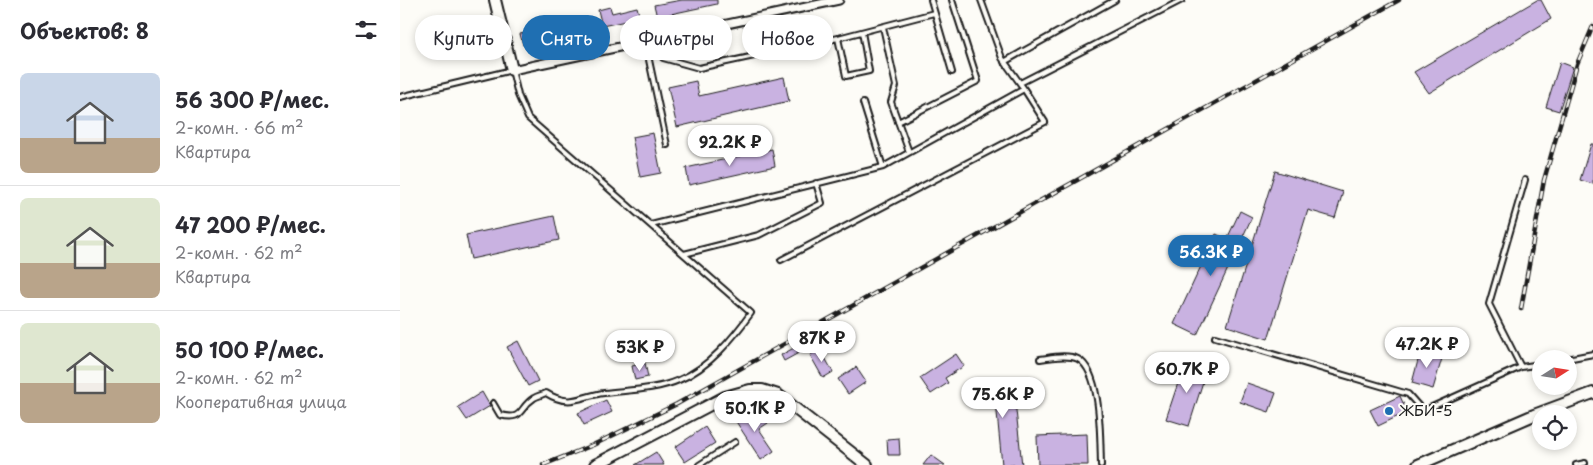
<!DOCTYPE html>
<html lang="ru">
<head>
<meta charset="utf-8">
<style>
	:root { --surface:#fff; --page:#f7f7f7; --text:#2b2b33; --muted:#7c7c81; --line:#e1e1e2; --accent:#1f6fb2 }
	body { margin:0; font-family:"Playpen Sans",sans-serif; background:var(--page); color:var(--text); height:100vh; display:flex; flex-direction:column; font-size:19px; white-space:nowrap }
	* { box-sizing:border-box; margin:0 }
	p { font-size:16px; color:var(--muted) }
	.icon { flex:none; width:28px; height:28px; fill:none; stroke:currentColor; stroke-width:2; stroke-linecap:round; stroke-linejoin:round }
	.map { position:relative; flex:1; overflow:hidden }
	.details { display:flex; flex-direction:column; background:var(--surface); width:400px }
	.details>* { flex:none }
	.hud { position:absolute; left:15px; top:15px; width:475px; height:45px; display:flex; gap:10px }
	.needle { width:32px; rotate:78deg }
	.fabs { position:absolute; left:1132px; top:350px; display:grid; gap:10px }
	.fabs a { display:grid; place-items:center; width:45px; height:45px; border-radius:50%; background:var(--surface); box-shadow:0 2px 8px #0003; font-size:25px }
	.price { position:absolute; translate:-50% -42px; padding:0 11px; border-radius:18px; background:#fff; color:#222; font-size:16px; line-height:32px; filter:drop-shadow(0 1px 2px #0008) }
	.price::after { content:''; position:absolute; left:50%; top:30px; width:15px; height:11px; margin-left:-8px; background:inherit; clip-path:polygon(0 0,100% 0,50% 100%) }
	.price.current { background:var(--accent); color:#fff }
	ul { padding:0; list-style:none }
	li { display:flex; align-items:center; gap:15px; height:125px; padding:0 20px }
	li+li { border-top:1px solid var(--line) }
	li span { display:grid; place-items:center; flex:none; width:140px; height:100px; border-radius:8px; color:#555 }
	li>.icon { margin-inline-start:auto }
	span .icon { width:60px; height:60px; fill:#fffc; stroke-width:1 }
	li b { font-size:21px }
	h2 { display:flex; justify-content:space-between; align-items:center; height:60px; padding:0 20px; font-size:21px }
	.pill { padding:0 18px; border-radius:22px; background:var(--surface); box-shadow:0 2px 8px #0003; font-size:18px; line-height:45px }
	.pill.current { background:var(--accent); color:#fff }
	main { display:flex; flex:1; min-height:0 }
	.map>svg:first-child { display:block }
	.building { fill:#c9b2e1; stroke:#1c1c1c }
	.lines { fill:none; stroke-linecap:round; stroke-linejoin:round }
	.lane-casing { stroke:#1c1c1c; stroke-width:8 }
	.street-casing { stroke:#1c1c1c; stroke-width:11 }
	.secondary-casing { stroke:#1c1c1c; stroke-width:14 }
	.lane { stroke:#fdfcf7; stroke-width:4 }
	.street { stroke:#fdfcf7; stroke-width:7 }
	.secondary { stroke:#fdfcf7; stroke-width:10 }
	.rail-casing { stroke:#1c1c1c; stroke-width:4.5 }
	.rail { stroke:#fdfcf7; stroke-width:2.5; stroke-dasharray:8; stroke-linecap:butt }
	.poi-dot { fill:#1f6fb2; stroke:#fdfcf7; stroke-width:2 }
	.labels { text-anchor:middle; stroke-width:4; stroke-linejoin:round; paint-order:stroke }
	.poi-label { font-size:15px; fill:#1c1c1c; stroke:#fdfcf7; text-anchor:start }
</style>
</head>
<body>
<main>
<section class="details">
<h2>Объектов: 8<svg class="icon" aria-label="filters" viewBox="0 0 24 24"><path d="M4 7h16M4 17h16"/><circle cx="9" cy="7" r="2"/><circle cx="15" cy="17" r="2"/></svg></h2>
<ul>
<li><span style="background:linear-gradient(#c9d6e8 65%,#b9a48a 0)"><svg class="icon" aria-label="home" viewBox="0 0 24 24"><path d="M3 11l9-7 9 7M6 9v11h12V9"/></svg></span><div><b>56 300 ₽/мес.</b><p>2-комн. · 66 m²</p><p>Квартира</p></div></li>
<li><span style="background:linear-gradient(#dfe7d0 65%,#b9a48a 0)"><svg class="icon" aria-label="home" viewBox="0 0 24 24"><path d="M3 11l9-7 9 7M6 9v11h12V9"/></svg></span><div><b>47 200 ₽/мес.</b><p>2-комн. · 62 m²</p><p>Квартира</p></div></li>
<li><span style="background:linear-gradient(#dfe7d0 60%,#b9a48a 0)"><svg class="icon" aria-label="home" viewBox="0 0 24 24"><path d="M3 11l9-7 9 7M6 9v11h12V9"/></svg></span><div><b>50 100 ₽/мес.</b><p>2-комн. · 62 m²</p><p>Кооперативная улица</p></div></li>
</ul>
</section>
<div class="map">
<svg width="1193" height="465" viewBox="0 0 1193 465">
	<rect width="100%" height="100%" fill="#fdfcf7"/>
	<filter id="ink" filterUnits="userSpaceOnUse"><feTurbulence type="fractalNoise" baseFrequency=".02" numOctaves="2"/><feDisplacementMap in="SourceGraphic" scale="10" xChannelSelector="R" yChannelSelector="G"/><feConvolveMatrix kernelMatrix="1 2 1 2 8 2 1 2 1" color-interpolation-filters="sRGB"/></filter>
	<g filter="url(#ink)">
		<!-- building -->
		<path class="building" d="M282 0H317V4L257 17 254 5Z
			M1137 0H1141L1151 19 1029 93 1014 72Z
			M210 7 212 13 237 7 240 18 202 26 198 10Z
			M185 20 187 30 152 39 150 29Z
			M134 31 137 41 123 45 120 34Z
			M1160 62 1173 67 1159 111 1146 107Z
			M384 77 389 101 277 127 268 87 296 81 299 96Z
			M253 133 261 173 240 177 232 137Z
			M1191 144H1193V184L1180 180Z
			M372 149 375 166 289 185 286 168Z
			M875 171 943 192 935 218 908 210 868 339 827 326Z
			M840 211 852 217 797 335 774 324 816 234 827 239Z
			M154 216 159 240 71 259 66 235Z
			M118 341 138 381 128 386 107 347Z
			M403 343 406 349 384 361 381 355Z
			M420 349 433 372 423 378 410 355Z
			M1021 349 1043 355 1033 389 1012 383Z
			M556 354 564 366 545 378 548 383 531 394 520 378Z
			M785 362 807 369 789 426 766 419Z
			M245 363 248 377 235 380 232 366Z
			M456 367 466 382 448 394 438 379Z
			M613 383 622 465H602L596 402 573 403 572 386Z
			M847 383 876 393 869 412 840 402Z
			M82 392 90 406 67 420 58 407Z
			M1000 396 1007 412 978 426 970 410Z
			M206 400 212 412 184 425 178 413Z
			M360 411 368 423 359 429 374 451 361 460 335 420 347 412 351 418Z
			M305 427 315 443 285 462 275 447Z
			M687 434 688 465H638L637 436Z
			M499 438 500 455H488L487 439Z
			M256 452 264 465H235Z
			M531 455 545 465H523Z"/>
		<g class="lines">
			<!-- lane casing -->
			<g class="lane-casing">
				<path id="lane" d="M531 0 552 72
					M483 27 496 86 491 102 509 152
					M438 38 446 76 469 71 462 32
					M258 39 263 58 299 68 438 38 534 13
					M245 41 267 145
					M604 62 715 0
					M620 83 782 0
					M0 97 112 70 118 95 128 118 351 313C333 338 309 368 279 380 256 390 229 390 204 393 180 396 170 408 146 393 142 395 137 396 134 398 118 408 124 421 100 415L93 403
					M463 103 483 167
					M498 122 578 81 552 0
					M1125 180 1089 304 1121 367 1141 364
					M251 225 483 167 624 89 602 58 581 0
					M284 254 359 235 422 203 416 183
					M381 260 645 122 624 89
					M815 337 1008 394 1023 411 1121 367
					M640 359C651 357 668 354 678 359 702 372 700 440 701 465
					M1167 359 1193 354
					M299 465 335 442
					M1176 465 1185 463"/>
			</g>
			<!-- street casing -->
			<g class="street-casing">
				<path id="street" d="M112 70 439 0"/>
			</g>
			<!-- secondary casing -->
			<g class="secondary-casing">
				<path id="secondary" d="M95 0 112 70
					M195 465 325 397 350 390H362L378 395 467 465
					M1018 465 1134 415 1193 393"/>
			</g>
			<!-- lane -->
			<use href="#lane" class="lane"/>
			<!-- street -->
			<use href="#street" class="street"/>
			<!-- secondary -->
			<use href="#secondary" class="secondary"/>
			<!-- rail casing -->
			<g class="rail-casing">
				<path id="rail" d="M1121 309 1144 180 1177 64 1193 26
					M143 465 193 445 277 404 999 0"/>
			</g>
			<!-- rail -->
			<use href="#rail" class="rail"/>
		</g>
	</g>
	<!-- markers -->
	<circle class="poi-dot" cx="989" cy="411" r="5"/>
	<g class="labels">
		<!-- poi labels -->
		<g class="poi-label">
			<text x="999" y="416">ЖБИ-5</text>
		</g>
	</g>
</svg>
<div class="fabs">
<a><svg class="needle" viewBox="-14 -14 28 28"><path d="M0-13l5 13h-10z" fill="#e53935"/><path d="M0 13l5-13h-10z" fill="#7c7c81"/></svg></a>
<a><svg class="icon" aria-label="locate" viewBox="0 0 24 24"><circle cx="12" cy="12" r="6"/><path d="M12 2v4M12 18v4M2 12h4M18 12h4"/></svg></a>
</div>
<b class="price" style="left:330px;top:167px">92.2K ₽</b>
<b class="price current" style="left:811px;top:277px">56.3K ₽</b>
<b class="price" style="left:422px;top:363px">87K ₽</b>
<b class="price" style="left:1027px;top:369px">47.2K ₽</b>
<b class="price" style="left:240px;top:372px">53K ₽</b>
<b class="price" style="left:787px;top:394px">60.7K ₽</b>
<b class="price" style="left:603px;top:419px">75.6K ₽</b>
<b class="price" style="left:355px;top:433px">50.1K ₽</b>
<div class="hud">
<a class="pill">Купить</a>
<a class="pill current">Снять</a>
<a class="pill">Фильтры</a>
<a class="pill">Новое</a>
</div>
</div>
</main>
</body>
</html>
